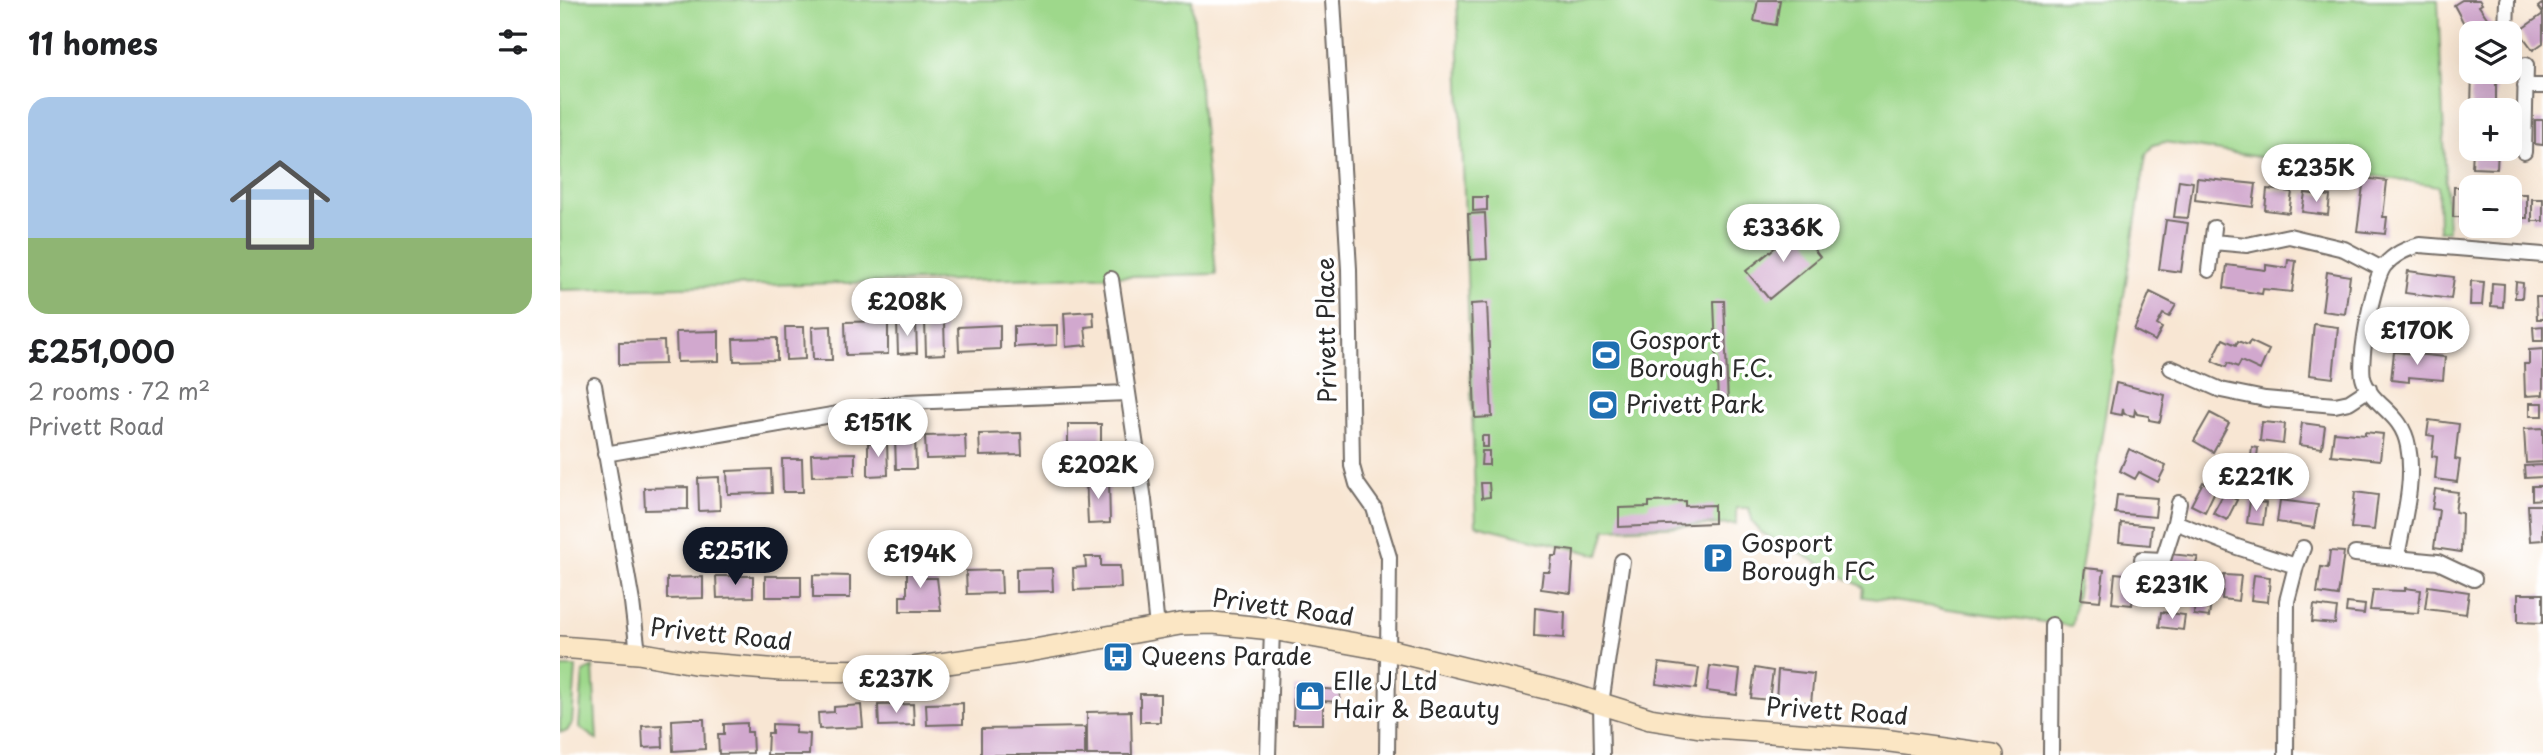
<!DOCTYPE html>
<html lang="en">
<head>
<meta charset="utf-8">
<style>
	:root { --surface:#fff; --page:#f6f6f6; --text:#202124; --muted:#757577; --accent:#111827 }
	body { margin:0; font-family:"Playpen Sans",sans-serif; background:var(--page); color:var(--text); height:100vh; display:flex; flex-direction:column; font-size:26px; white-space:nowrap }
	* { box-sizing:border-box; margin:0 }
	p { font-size:23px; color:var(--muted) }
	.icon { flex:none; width:38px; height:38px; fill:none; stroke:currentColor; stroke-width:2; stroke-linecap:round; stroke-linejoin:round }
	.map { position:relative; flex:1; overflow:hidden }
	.side { display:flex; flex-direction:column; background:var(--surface); width:560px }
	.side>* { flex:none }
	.buttons { position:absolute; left:1899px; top:21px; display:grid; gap:14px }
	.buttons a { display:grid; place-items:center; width:63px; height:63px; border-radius:14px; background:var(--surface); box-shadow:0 7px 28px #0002; font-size:35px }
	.price { position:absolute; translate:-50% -60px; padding:0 16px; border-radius:24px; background:#fff; color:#222; font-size:23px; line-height:46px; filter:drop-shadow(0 2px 4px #0008) }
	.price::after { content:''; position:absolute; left:50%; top:42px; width:21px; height:16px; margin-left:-10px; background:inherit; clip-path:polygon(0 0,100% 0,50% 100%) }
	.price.active { background:var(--accent); color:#fff }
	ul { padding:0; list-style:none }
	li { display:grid; align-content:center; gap:14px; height:371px; padding:0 28px }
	li span { display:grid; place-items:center; height:217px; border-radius:21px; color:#555 }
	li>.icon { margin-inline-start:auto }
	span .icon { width:126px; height:126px; fill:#fffc; stroke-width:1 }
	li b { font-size:30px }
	h2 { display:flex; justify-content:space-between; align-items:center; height:84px; padding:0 28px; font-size:30px }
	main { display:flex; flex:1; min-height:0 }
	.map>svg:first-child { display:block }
	.green { fill:#9ed88b; stroke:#64825b; stroke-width:2 }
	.building { fill:#d1a8ce }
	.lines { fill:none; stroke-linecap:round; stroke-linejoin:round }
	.minor-casing { stroke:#736c66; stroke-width:18 }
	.secondary-casing { stroke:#736c66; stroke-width:24 }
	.minor { stroke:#fff; stroke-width:14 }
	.secondary { stroke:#fbe6c4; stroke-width:21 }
	.labels { text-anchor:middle; stroke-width:7; stroke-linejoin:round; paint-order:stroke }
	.street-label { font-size:24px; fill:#2b2b2b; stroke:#fff }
	.poi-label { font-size:24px; fill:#2b2b2b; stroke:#fff; text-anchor:start }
</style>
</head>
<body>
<main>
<section class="side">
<h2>11 homes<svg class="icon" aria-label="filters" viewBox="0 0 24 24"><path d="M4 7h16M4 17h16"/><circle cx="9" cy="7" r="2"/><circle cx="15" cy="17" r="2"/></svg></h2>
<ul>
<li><span style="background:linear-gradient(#a9c7e8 65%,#8fb573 0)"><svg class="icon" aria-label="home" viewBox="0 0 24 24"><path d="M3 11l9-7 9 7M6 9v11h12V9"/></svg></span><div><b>£251,000</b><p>2 rooms · 72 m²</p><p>Privett Road</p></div></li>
</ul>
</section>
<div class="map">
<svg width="1983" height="755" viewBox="0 0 1983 755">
	<rect width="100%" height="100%" fill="#fff"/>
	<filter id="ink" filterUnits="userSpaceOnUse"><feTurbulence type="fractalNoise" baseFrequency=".0143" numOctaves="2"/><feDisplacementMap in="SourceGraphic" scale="14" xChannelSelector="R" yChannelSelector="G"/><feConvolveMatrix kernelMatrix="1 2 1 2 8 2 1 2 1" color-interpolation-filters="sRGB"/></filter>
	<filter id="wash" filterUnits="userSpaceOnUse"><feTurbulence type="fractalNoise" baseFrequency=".00686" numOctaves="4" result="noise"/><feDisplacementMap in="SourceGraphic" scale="28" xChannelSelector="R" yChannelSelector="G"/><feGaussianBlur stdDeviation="1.57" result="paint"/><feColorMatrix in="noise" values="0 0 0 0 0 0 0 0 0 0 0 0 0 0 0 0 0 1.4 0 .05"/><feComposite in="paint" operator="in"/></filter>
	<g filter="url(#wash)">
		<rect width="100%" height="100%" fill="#f8e6d3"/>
		<!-- green -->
		<path class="green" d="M0 0H632L656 274 0 290Z
			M897 0H1878L1888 231H1879L1878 186 1605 142 1593 145 1586 155 1512 626 1302 597 1303 587 1202 533 1193 523 1189 508H1176V524L1046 529 1039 555 916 525Z
			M0 667H16L12 723 7 731 0 732Z
			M33 667 37 740 19 727 23 672Z"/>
		<g id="blocks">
			<!-- building -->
			<path class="building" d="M1198 0H1220L1216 25 1194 21Z
				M1902 0H1919L1922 4 1919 6 1936 31 1909 33 1894 5Z
				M1983 3V43L1973 50 1959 31 1983 14 1978 7Z
				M1912 72H1936V107H1911Z
				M1975 120H1983V145L1975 144Z
				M1913 149H1938L1937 169 1912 168Z
				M1637 178 1696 184 1693 207 1635 200Z
				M1804 178 1827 181 1823 217H1827L1825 234 1797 231Z
				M1619 180 1633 182 1628 218 1614 217Z
				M1894 187H1911V217H1893Z
				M1707 189 1732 192 1729 213 1705 210Z
				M1745 193 1770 196 1768 215 1742 212Z
				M1950 194H1967V218H1950Z
				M913 197H927V210L913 211Z
				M1972 199H1983V221H1972Z
				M925 213 927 259 910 260 908 214Z
				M1606 220 1628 223 1621 272 1599 269Z
				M1238 229 1260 257 1209 299 1186 271Z
				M1728 260 1736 261 1732 292 1703 289 1702 294 1664 288 1667 265 1706 270V265L1727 268Z
				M1848 271 1894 277 1891 299 1845 293Z
				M1767 272 1790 276 1785 314 1762 311Z
				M1911 281 1924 282 1922 305H1910Z
				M1956 282 1963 283 1962 298H1955Z
				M1932 283 1944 284 1943 307 1931 306Z
				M1590 292 1616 305 1609 317 1603 314 1597 325 1602 328 1595 341 1574 330Z
				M1976 297H1983V319H1977Z
				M1154 301H1164L1168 404H1158Z
				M927 303 932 417 915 418 911 304Z
				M533 311 534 326 525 327 527 345 506 347 504 313Z
				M328 321V354L286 355 285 322Z
				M365 321H384L385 354 366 355Z
				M337 322H356L357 353 338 354Z
				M1754 324 1778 327 1773 378 1749 375Z
				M440 325V349L399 351 398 327Z
				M497 325V345L454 347V326Z
				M271 326 272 360H253L252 327Z
				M1983 326V341H1974L1973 327Z
				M225 327H244L245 359 226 360Z
				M159 331V361L117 362 116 332Z
				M217 338V360L174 361 173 339Z
				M1663 339 1676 345 1678 341 1688 345 1690 341 1709 350 1700 370 1681 361 1678 367 1668 363 1666 367 1652 361Z
				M104 341 105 364 59 365V342Z
				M1983 349V395L1965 396 1964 364H1969V350Z
				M1834 352 1885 357 1883 380 1849 377V382L1831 380Z
				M1556 383 1605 395 1600 422 1589 420V416L1577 414 1575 410 1574 416 1564 414 1563 408 1562 415 1550 413Z
				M1970 403H1983V416H1970Z
				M1650 413 1669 423 1653 452 1634 441Z
				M1869 420 1899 424 1895 459 1900 460 1897 482 1875 479 1877 457 1872 456 1874 436 1867 435Z
				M1702 422 1725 424 1723 444 1700 441Z
				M1742 423 1765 426 1762 448 1739 445Z
				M508 424H541V444L508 445Z
				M1983 428V462L1966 463 1964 429Z
				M1774 432 1805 435V432L1823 434 1820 460 1771 455Z
				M461 433 462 455 420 456 419 434Z
				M405 435 406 458 366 459 365 436Z
				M922 436H928V447H922Z
				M335 437H355L356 469H336Z
				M327 442 328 475 308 476V443Z
				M1692 447 1698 448 1696 465H1690Z
				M1569 449 1606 466 1598 482 1579 472 1575 479 1560 471Z
				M511 451H544L545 470 512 471Z
				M922 451H929V465H921Z
				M295 453V475L252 476 251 454Z
				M222 459H242L243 492H223Z
				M1983 465V477L1965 478 1964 466Z
				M211 469 212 493 168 494 167 471Z
				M159 477 160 510 139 511 138 478Z
				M549 478 550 523 528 524 526 479Z
				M1643 482 1656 489 1645 512 1631 505Z
				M921 483H929L930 497 922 498Z
				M1972 486H1983V499L1972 500Z
				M128 487V509L85 510 84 488Z
				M1875 489 1898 492 1895 512 1902 513 1901 552 1874 548 1879 510 1872 509Z
				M1795 492 1818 495 1814 530 1791 528Z
				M1664 493 1677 500 1667 520 1653 513Z
				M1557 495 1597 498 1595 517 1555 513Z
				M1720 500 1758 505 1754 528 1717 522Z
				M1125 501V506L1154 505V523L1059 527V508L1089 507V502Z
				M1690 501 1706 503 1703 525 1687 523Z
				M1968 505H1983V540L1970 541Z
				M1561 523 1592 526 1590 545 1559 542Z
				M998 549 1014 551 1011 593 981 589 983 572H990L992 556H997Z
				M1770 551 1784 552 1778 596 1757 593 1761 567 1768 568Z
				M1611 554 1638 557 1631 579 1606 576Z
				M360 557V578H377L381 611H340V596H347V558Z
				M525 557H541V566H560L561 588 514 590 513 568 526 567Z
				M492 568 493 591 456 592V569Z
				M1525 568 1544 570 1540 601 1521 599Z
				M441 570 442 593 407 594 406 571Z
				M1555 573 1575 575 1572 605 1552 603Z
				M253 575 290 576V598H253Z
				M1664 575 1681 576 1678 601 1662 599Z
				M1694 575 1710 577 1708 602 1691 600Z
				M156 576H193V597L157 598Z
				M205 576H241V597H205Z
				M143 577V598L107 599V578Z
				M1604 583 1628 586 1626 601 1603 598Z
				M1868 586 1909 592 1906 614 1865 609Z
				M1845 588 1861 590 1858 613 1810 610 1813 590 1845 591Z
				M1958 594H1983V623L1958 622Z
				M1635 599 1651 601 1649 617 1634 615Z
				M1787 603 1805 605 1804 614 1786 612Z
				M1754 605 1777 608 1775 624 1752 622Z
				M975 608 1005 612 1004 638 974 636Z
				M1601 612 1625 615 1623 630 1599 627Z
				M1099 663 1139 668 1136 689 1096 684Z
				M1150 666 1180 670 1177 695 1147 691Z
				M1195 668 1213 671 1209 700 1191 698Z
				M1218 670 1254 674 1251 703 1216 700Z
				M734 687 780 690V702L763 701V724H733Z
				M580 694H600V722H580Z
				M403 703V724L367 725 366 704Z
				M353 704 354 725 319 726 318 705Z
				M301 705 303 727 259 729 258 713 274 712V707Z
				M571 711 572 755H527V712Z
				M128 719H144L145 749 113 751 112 720Z
				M187 723V732H192L193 753 159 754 158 734H164V724Z
				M212 724 236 725 235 733 250 734 249 755H207L208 733H212Z
				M102 725 103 747 83 748 82 726Z
				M525 727V755H421V729Z"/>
		</g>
	</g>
	<g filter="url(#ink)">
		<use href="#blocks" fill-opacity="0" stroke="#736c66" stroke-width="2"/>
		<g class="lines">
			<!-- minor casing -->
			<g class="minor-casing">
				<path id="minor" d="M773 0 789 269 792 466 797 484 814 508 829 557 827 755
					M1946 33 1947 0
					M1965 86H1983
					M1964 152 1966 65
					M1653 242 1687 245 1729 236 1784 249 1822 269
					M1649 270 1654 228
					M551 279 584 500 597 628
					M1611 368 1661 390 1705 399 1775 405 1789 402 1809 389
					M34 385 72 602 78 653
					M45 454 347 402 567 393
					M1615 522 1619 503
					M1795 554 1878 562 1914 579
					M1837 557C1843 522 1855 481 1848 446 1842 412 1813 407 1804 381 1797 364 1813 281 1824 266 1834 254 1846 249 1860 245L1983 255
					M1582 559 1603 560 1615 522 1677 547 1736 566 1727 601 1726 755
					M1736 566 1743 548
					M708 755 712 629
					M1042 755 1041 704 1062 561
					M1491 755 1492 625"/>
			</g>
			<!-- secondary casing -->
			<g class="secondary-casing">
				<path id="secondary" d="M0 647 78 653 134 663 220 670 332 671 463 652 620 624 653 623 712 629 829 650 1006 693 1090 719 1140 727 1323 740 1433 755"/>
			</g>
			<!-- minor -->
			<use href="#minor" class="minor"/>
			<!-- secondary -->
			<use href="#secondary" class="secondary"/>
		</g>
	</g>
	<!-- icons -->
	<defs>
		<g id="stadium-square" transform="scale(1.575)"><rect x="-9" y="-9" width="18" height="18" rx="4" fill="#1f6fb2" stroke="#fff"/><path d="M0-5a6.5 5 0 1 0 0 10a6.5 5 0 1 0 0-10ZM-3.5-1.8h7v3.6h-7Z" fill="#fff"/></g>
		<g id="parking-square" transform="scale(1.575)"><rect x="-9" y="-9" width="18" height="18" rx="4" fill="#1f6fb2" stroke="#fff"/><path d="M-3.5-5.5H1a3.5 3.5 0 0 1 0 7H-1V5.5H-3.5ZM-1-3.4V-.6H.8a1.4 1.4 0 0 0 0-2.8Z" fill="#fff"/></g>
		<g id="bus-square" transform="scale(1.575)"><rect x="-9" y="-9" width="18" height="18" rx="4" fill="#1f6fb2" stroke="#fff"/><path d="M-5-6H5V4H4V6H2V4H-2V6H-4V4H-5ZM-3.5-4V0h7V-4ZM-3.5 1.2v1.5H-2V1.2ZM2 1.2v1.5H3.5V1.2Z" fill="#fff"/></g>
		<g id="shop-square" transform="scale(1.575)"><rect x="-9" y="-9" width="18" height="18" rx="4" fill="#1f6fb2" stroke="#fff"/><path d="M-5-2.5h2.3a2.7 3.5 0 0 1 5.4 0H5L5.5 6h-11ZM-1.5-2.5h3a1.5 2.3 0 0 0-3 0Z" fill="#fff"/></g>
	</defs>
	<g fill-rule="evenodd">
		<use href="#stadium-square" x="1046" y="355"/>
		<use href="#stadium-square" x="1043" y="405"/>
		<use href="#parking-square" x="1158" y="558"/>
		<use href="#bus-square" x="558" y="657"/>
		<use href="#shop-square" x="750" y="696"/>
	</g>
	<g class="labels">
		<!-- street labels -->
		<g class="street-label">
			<text transform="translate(767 330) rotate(-91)" y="8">Privett Place</text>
			<text transform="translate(723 608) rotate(8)" y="8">Privett Road</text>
			<text transform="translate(161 635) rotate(6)" y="8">Privett Road</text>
			<text transform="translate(1277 712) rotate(4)" y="8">Privett Road</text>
		</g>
		<!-- poi labels -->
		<g class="poi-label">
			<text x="1069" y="349">Gosport<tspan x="1069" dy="28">Borough F.C.</tspan></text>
			<text x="1066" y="413">Privett Park</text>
			<text x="1181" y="552">Gosport<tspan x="1181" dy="28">Borough FC</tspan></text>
			<text x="581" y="665">Queens Parade</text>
			<text x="773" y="690">Elle J Ltd<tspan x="773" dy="28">Hair &amp; Beauty</tspan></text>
		</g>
	</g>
</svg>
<div class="buttons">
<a><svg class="icon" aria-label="layers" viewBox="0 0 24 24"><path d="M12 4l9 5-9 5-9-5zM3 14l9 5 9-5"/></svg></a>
<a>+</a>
<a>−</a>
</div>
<b class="price" style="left:1756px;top:204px">£235K</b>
<b class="price" style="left:1223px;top:264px">£336K</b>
<b class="price" style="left:347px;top:338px">£208K</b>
<b class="price" style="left:1857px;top:367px">£170K</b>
<b class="price" style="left:318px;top:459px">£151K</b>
<b class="price" style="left:538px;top:501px">£202K</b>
<b class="price" style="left:1696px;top:513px">£221K</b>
<b class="price active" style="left:175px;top:587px">£251K</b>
<b class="price" style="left:360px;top:590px">£194K</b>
<b class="price" style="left:1612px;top:621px">£231K</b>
<b class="price" style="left:336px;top:715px">£237K</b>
</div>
</main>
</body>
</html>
